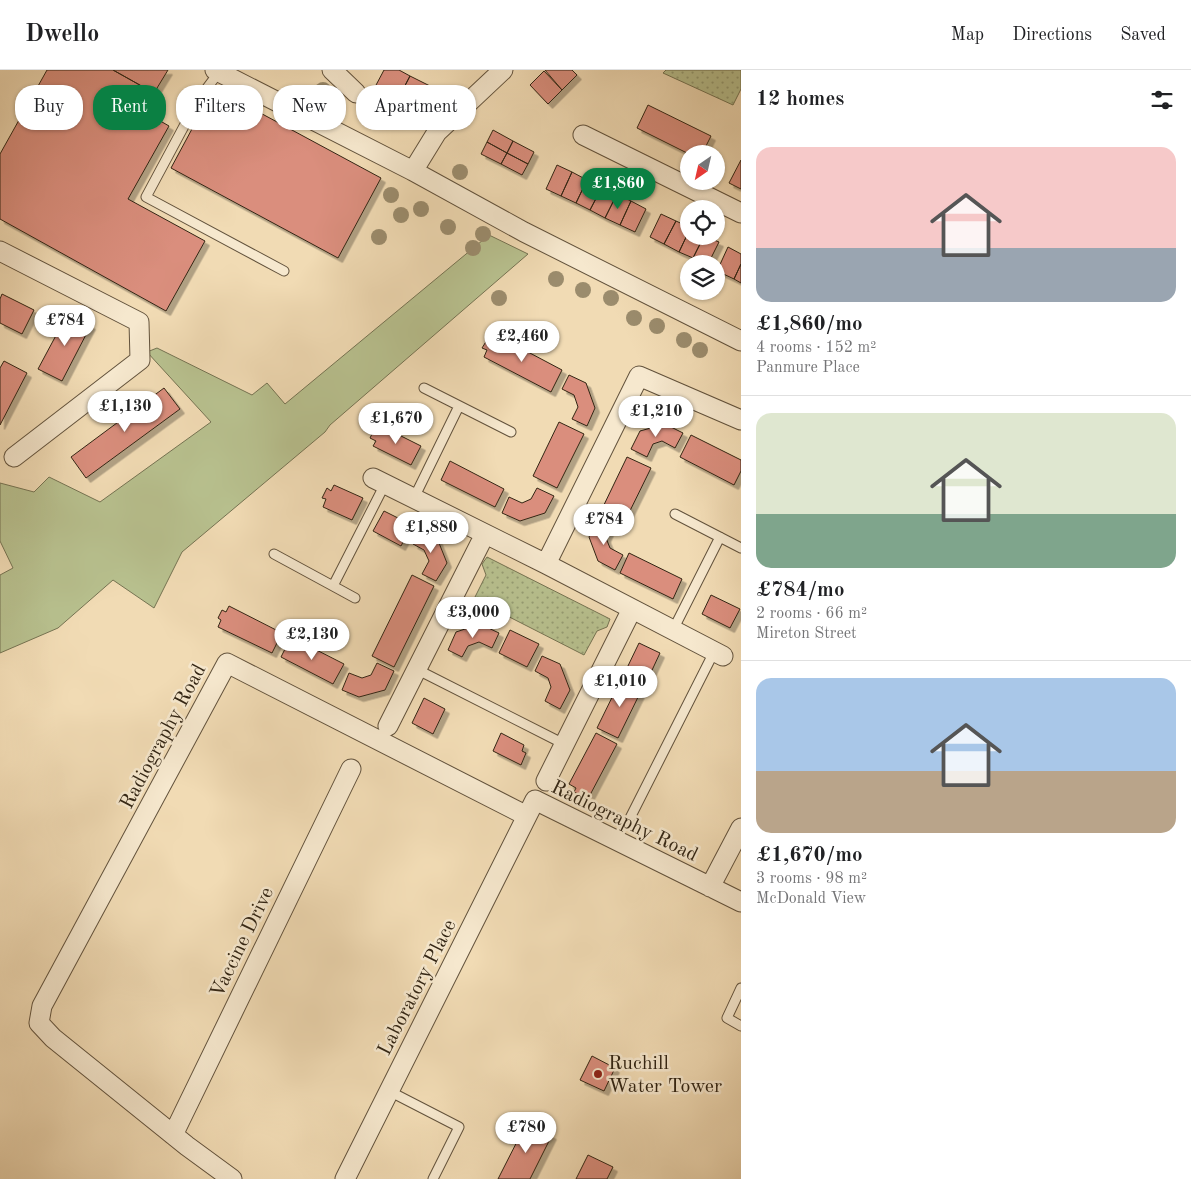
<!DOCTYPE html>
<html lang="en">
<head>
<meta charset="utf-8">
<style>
	:root { --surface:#fff; --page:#f6f6f6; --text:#202124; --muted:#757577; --line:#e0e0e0; --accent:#0b8043 }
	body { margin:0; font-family:"Old Standard TT",serif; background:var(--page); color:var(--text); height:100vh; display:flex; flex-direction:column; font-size:19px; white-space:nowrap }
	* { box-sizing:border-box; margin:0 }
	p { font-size:16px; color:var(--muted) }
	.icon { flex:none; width:28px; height:28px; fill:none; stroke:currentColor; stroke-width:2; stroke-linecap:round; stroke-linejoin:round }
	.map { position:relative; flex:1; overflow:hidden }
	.details { display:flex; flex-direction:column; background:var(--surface); width:450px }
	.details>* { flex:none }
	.top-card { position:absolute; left:15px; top:15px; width:475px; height:45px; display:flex; gap:10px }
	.needle { width:32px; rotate:214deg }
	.buttons { position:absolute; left:680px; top:75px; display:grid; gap:10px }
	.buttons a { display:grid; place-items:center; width:45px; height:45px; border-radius:50%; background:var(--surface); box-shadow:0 1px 4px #0004; font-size:25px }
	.price { position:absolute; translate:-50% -42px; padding:0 11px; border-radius:18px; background:#fff; color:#222; font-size:16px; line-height:32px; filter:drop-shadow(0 1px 2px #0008) }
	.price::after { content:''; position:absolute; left:50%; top:30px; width:15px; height:11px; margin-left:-8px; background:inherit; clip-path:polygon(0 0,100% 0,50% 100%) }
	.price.on { background:var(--accent); color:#fff }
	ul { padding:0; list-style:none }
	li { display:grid; align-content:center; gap:10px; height:265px; padding:0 15px }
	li+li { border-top:1px solid var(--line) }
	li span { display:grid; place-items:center; height:155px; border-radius:15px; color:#555 }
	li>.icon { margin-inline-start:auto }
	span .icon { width:90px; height:90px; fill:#fffc; stroke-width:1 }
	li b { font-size:21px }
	h2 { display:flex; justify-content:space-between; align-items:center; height:60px; padding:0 15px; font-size:21px }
	.tag { padding:0 18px; border-radius:20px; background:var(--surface); box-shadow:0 1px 4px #0004; font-size:18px; line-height:45px }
	.tag.on { background:var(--accent); color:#fff }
	header { display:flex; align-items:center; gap:30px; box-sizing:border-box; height:70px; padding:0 25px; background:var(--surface); border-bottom:1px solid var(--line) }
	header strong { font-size:24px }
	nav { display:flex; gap:28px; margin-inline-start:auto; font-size:18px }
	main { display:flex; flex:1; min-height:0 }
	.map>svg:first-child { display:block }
	.green { fill:#b8c18f; stroke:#757352 }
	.park { fill:url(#park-dots); stroke:#757352 }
	.building { fill:#da8e7d; stroke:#322514; filter:url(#shadow) }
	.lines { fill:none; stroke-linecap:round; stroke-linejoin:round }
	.service-casing { stroke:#62523c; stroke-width:11 }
	.minor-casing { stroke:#62523c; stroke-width:21 }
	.service { stroke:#f6e8ce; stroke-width:9 }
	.minor { stroke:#f6e8ce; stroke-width:19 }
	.tree { fill:#9b8c6d }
	.poi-dot { fill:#8f2418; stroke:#f6e8ce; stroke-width:2 }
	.labels { text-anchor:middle; stroke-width:5; stroke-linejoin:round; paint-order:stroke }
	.street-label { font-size:20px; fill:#322514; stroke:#f6e8ce }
	.poi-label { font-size:20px; fill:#322514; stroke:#f6e8ce; text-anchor:start }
</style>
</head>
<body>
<header>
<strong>Dwello</strong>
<nav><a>Map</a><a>Directions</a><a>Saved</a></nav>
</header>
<main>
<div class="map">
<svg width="741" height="1109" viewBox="0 0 741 1109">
	<defs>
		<pattern id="park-dots" width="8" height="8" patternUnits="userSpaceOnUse" patternTransform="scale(1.25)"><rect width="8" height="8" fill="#b8c18f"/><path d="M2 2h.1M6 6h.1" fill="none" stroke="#969d74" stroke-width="1.8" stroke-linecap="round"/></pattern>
		<filter id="shadow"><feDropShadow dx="4.5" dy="4.5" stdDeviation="0" flood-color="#0004"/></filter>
	</defs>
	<rect width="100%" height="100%" fill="#f1dbb4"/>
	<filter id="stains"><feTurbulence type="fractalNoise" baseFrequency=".004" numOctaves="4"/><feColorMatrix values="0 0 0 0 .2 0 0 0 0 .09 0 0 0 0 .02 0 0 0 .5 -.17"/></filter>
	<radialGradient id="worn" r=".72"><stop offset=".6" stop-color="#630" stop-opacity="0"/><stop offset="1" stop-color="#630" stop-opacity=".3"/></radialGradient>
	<!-- green -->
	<path class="green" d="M489 165 528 184 330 355 325 362 182 482 154 538 113 510 58 558 0 583V505L13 498 0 471V413L34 422 49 407 100 432 211 352 147 282 157 278 252 325 267 313 285 334Z"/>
	<!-- park -->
	<path class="park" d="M666 0H741V19L733 35 663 3Z
		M487 487 610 549 607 557 597 561 584 585 474 529 486 505 482 494Z"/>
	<!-- building -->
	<path class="building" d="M47 0H113L154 23 143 41 169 56 128 129 205 171 166 241 0 149V84Z
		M113 0H168L154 23Z
		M384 0H399L410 6 398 29 375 17Z
		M545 0H572L577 5 562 20Z
		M544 1 562 20 548 34 530 15Z
		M410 6 434 18 421 41 398 29Z
		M214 18 381 108 338 188 171 98Z
		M648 35 711 66 702 84H689L637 58Z
		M493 60 513 71 507 83 487 72Z
		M513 71 534 82 528 94 507 83Z
		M487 72 507 83 501 94 481 84Z
		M507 83 528 94 522 105 501 94Z
		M741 90V119L729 113Z
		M557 95 572 102 561 126 546 119Z
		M572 102 587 110 576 133 561 126Z
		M587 110 602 117 590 140 576 133Z
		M602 117 617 124 605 148 590 140Z
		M617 124 631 131 620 155 605 148Z
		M631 131 646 139 635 162 620 155Z
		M661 144 676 151 664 174 650 167Z
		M676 151 689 157V161L679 182 664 174Z
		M689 161V166H704L693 188 679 182Z
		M704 166 719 172 708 194H704L693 188Z
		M728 177 741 184V194L734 209 717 201Z
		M741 194V213L734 209Z
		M2 224 34 240 22 264 0 253V229Z
		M68 243 91 255 62 311 38 299Z
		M494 264 562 300 551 322 484 287 487 280 482 278 487 270H491Z
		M4 291 27 303 0 355V298Z
		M569 305 586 313 595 338 587 356 572 349 578 337 574 325 562 319Z
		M164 318 180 339 86 408 71 387Z
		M559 352 584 364 557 418 533 406Z
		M665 354 683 363 675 378 662 371 653 374 647 387 631 379 640 361Z
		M383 357 421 376 411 395 373 376 376 371 370 368 374 360 380 363Z
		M691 365 741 390V401L734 415 680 387Z
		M627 387 651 398 624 453 601 441Z
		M450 391 504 419 495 437 441 410Z
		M334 415 363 428 352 450 323 437 326 429 322 428 327 418 331 421Z
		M537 418 554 426 545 443 520 451 502 443 509 427 522 433 531 429Z
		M384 441 412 455 401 476 373 461Z
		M597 451 611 457 606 468 610 478 623 485 615 500 598 491 589 467Z
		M421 459 437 468 447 493 436 511 422 504 429 491 424 480 413 474Z
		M629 483 682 509 673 529 620 503Z
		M412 505 434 516 394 597 372 586Z
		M711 525 740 539 730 558 702 544Z
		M229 536 282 563 272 583 218 557 221 550 218 548 222 540 226 542Z
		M480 554 499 563 492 578 479 572 468 576 462 587 448 580 456 562Z
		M510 560 539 574 527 597 499 583Z
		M291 567 344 594 333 614 281 587Z
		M639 573 660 583 647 611 626 600Z
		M542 586 560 594 570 620 560 639 545 631 551 617 548 608 535 601Z
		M377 593 394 601 385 620 359 627 342 620 349 603 362 608 371 605Z
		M622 607 643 617 618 668 597 658Z
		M424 628 445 639 433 664 412 653Z
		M501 663 524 675 522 681 526 683 521 695 493 681Z
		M596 663 617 674 590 725 584 722 582 726 574 722 576 718 569 714Z
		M592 986 615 998 604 1021 580 1010Z
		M527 1052 552 1065 530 1109H498Z
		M588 1085 613 1097 607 1109H576Z"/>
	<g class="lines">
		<!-- service casing -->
		<g class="service-casing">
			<path id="service" d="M219 2 198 30 146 127 284 201
				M424 318 511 362
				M414 428 459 336
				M675 444 741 478
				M274 484 333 516 385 414
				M333 516 355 528
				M673 560 720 467
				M416 599 564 674
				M628 752 714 582
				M741 918 727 948 741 956
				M389 1021 459 1057 433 1109"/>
		</g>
		<!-- minor casing -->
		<g class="minor-casing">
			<path id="minor" d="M215 0 413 101 524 162 741 271
				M332 0 356 23
				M583 65 741 143
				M413 101 437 62 503 0
				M0 181 139 252 140 290 14 387
				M373 408 546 494 723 586
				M546 494 639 306 741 350
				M388 656 485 464
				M546 711 632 539
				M710 817 741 758
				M173 1065 351 699
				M232 1109 187 1076 53 968 39 953 42 936 227 593 527 746
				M345 1109 535 730 741 832"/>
		</g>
		<!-- service -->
		<use href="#service" class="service"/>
		<!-- minor -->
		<use href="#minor" class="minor"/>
	</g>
	<!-- trees -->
	<g class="tree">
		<circle cx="323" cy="20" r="8"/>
		<circle cx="460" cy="102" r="8"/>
		<circle cx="391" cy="125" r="8"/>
		<circle cx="421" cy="139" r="8"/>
		<circle cx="401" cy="145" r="8"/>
		<circle cx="448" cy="157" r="8"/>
		<circle cx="483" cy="164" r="8"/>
		<circle cx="379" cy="167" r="8"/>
		<circle cx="473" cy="178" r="8"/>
		<circle cx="556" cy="209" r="8"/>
		<circle cx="583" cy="220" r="8"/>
		<circle cx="499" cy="228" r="8"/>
		<circle cx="611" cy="228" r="8"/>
		<circle cx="634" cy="248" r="8"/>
		<circle cx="657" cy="256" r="8"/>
		<circle cx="684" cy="270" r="8"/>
		<circle cx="700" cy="280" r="8"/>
	</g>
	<!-- markers -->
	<circle class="poi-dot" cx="598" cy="1004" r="5"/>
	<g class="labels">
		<!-- street labels -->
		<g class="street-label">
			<text transform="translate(162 666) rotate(-62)" y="7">Radiography Road</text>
			<text transform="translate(625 750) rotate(26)" y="7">Radiography Road</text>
			<text transform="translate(241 872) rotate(-64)" y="7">Vaccine Drive</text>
			<text transform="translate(416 917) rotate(-63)" y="7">Laboratory Place</text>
		</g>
		<!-- poi labels -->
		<g class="poi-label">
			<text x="608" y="999">Ruchill<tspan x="608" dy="23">Water Tower</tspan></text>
		</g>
	</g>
	<rect width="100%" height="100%" filter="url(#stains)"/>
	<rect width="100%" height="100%" fill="url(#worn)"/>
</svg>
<div class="buttons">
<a><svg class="needle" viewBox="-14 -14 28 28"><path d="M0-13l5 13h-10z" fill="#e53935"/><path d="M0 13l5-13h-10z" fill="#757577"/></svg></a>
<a><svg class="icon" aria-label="locate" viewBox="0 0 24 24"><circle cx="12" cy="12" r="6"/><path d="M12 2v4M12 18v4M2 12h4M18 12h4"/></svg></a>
<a><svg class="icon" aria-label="layers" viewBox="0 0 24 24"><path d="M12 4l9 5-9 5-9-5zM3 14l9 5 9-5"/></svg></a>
</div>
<b class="price on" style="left:618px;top:140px">£1,860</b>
<b class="price" style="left:65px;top:277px">£784</b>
<b class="price" style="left:522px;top:293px">£2,460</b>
<b class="price" style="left:125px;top:363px">£1,130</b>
<b class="price" style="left:656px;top:368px">£1,210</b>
<b class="price" style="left:396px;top:375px">£1,670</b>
<b class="price" style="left:604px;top:476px">£784</b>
<b class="price" style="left:431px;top:484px">£1,880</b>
<b class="price" style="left:473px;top:569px">£3,000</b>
<b class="price" style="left:312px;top:591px">£2,130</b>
<b class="price" style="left:620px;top:638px">£1,010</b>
<b class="price" style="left:526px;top:1084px">£780</b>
<div class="top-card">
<a class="tag">Buy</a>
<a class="tag on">Rent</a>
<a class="tag">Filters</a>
<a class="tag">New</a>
<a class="tag">Apartment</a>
</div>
</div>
<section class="details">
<h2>12 homes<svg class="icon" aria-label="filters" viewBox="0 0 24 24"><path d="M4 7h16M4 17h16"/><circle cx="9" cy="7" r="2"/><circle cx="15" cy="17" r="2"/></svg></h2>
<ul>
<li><span style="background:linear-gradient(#f6c9c9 65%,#9aa5b1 0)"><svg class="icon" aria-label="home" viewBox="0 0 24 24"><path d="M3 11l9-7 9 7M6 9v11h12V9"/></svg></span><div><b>£1,860/mo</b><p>4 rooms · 152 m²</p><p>Panmure Place</p></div></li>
<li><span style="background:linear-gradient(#dfe7d0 65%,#7fa58c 0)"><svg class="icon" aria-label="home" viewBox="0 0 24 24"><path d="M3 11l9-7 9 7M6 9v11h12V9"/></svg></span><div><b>£784/mo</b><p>2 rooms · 66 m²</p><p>Mireton Street</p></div></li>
<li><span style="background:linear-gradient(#a9c7e8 60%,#b9a48a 0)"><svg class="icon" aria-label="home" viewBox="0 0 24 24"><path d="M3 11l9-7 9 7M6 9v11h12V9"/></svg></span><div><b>£1,670/mo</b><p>3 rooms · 98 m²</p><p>McDonald View</p></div></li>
</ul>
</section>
</main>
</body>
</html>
